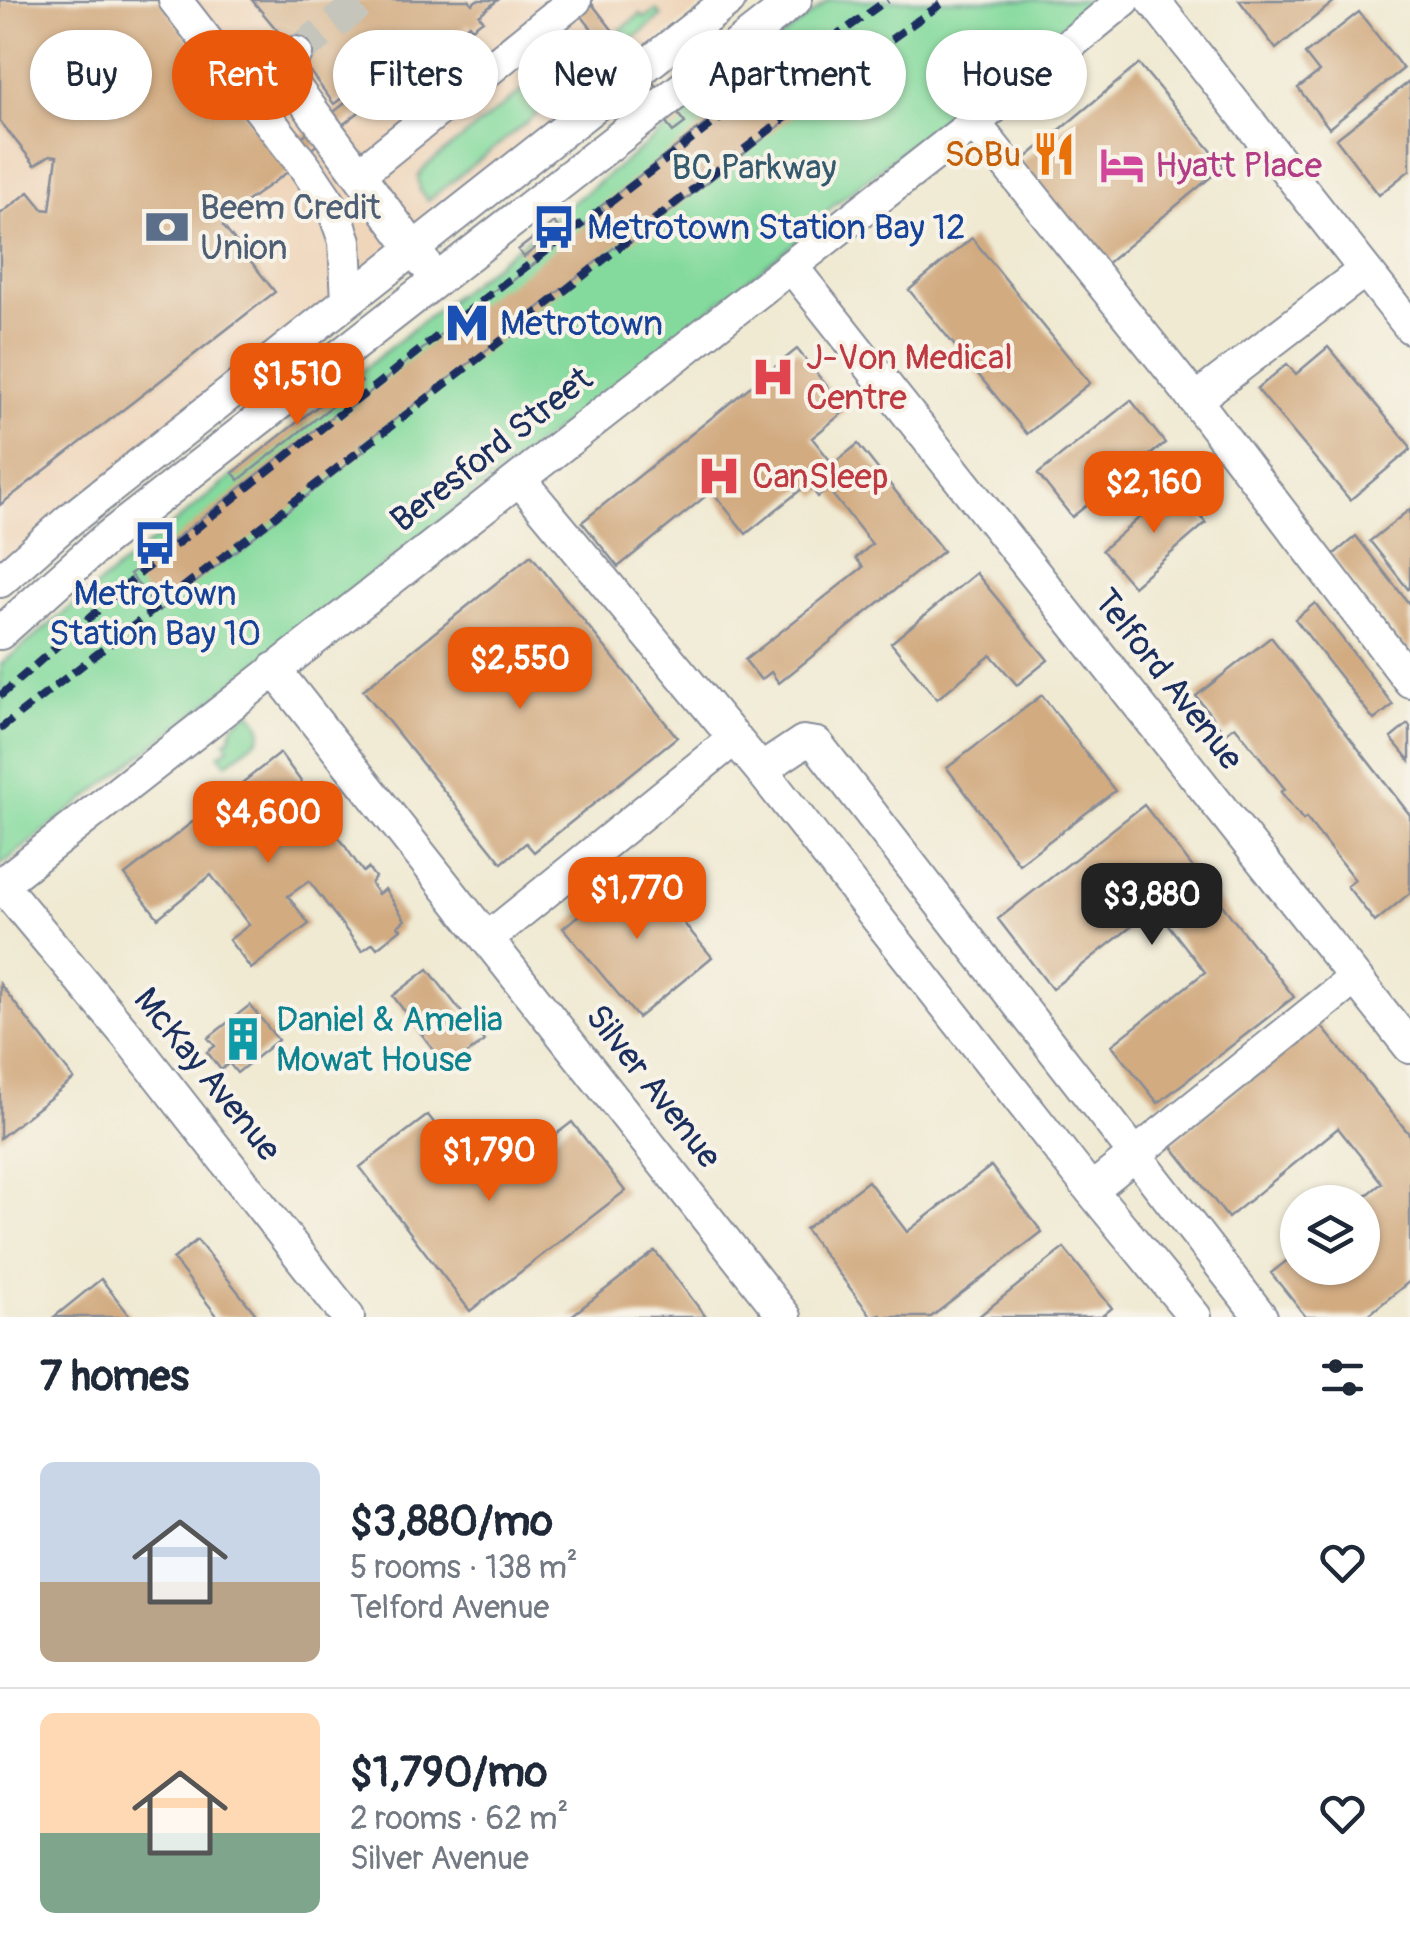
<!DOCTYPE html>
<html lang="en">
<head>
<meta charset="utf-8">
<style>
	:root { --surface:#fff; --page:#f6f6f7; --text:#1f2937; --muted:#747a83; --line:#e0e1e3; --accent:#ea580c }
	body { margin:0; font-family:Pangolin,sans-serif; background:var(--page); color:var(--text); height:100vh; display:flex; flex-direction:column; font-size:38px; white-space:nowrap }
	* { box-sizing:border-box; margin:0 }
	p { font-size:32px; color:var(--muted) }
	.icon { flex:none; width:55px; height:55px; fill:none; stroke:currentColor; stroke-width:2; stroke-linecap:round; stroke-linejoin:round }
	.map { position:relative; height:1317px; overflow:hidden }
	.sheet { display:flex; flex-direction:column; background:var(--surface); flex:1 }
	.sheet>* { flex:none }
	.banner { position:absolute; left:30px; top:30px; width:1350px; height:90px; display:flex; gap:20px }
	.buttons { position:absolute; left:1280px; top:1185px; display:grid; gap:20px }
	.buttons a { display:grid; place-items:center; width:100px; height:100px; border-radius:50%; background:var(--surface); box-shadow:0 2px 8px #0004; font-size:50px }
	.price { position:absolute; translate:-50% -85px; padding:0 22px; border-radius:20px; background:var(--accent); color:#fff; font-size:32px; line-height:65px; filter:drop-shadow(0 2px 5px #0008) }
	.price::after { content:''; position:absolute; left:50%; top:60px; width:30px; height:22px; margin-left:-15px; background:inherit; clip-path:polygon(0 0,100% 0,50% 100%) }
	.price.current { background:#222; color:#fff }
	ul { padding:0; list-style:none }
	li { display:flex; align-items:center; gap:30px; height:250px; padding:0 40px }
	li+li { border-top:2px solid var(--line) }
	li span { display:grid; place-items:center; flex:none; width:280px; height:200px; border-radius:15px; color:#555 }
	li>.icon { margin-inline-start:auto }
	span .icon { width:120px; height:120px; fill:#fffc; stroke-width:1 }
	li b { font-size:42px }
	h2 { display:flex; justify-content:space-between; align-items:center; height:120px; padding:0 40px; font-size:42px }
	.chip { padding:0 35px; border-radius:45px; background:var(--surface); box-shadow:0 2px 8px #0004; font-size:35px; line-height:90px }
	.chip.current { background:var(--accent); color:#fff }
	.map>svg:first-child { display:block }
	.built { fill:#efd6bb }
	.green { fill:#84da9d; stroke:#50847e; stroke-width:2.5 }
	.building { fill:#d2ab81; fill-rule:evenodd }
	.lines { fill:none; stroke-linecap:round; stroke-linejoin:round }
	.minor-tunnel { stroke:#c5c5bc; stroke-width:32; stroke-dasharray:32 16; stroke-linecap:butt }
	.minor-casing { stroke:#868c98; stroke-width:36 }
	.minor { stroke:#fff; stroke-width:32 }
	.rail { stroke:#1b2f5e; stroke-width:8; stroke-dasharray:15 8; stroke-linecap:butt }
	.labels { text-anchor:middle; stroke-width:8; stroke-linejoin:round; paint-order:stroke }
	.food-label { font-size:35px; fill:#c56008; stroke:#f7f3e8; text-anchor:end }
	.hotel-label { font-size:35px; fill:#b23c85; stroke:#f7f3e8; text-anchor:start }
	.park-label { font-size:35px; fill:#355a6e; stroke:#f7f3e8 }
	.service-label { font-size:35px; fill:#4e5e75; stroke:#f7f3e8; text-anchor:start }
	.transit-label { font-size:35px; fill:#164399; stroke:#f7f3e8; text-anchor:start }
	.health-label { font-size:35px; fill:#be3a42; stroke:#f7f3e8; text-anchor:start }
	.street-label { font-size:35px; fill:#1b2f5e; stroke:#f7f3e8 }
	.culture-label { font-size:35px; fill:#0d838f; stroke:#f7f3e8; text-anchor:start }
</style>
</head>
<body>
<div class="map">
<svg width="1410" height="1317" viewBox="0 0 1410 1317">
	<rect width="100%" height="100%" fill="#f7f3e8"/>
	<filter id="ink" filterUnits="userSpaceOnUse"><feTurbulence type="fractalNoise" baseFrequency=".01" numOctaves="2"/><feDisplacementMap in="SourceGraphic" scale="20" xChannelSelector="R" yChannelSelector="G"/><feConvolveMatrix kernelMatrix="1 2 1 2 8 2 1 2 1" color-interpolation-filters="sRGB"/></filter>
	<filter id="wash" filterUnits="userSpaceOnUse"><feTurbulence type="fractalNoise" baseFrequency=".0048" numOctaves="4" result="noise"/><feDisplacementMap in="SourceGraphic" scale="40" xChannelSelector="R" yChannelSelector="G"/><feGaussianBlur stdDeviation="2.25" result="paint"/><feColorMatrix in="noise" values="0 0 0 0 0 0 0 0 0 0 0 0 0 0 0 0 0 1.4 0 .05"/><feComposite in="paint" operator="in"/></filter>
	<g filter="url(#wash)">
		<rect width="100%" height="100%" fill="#f0ead3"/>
		<!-- built -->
		<path class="built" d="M0 0H710L0 568Z"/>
		<!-- green -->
		<path class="green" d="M829 0H1095L834 205 805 235 0 866V665L418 325Z
			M656 10 662 16 428 200 420 191 418 176 425 167 592 36 600 46 641 14 645 18Z
			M250 711C257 720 265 726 259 738L226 764 219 755 229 747 225 741 230 738 234 724Z"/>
		<g id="blocks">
			<!-- building -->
			<path class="building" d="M0 0H159L277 156 375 80 372 75 334 104 296 53 252 0H469L472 4 477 0H498L479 15 483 20 472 28 469 24 438 49 441 52 430 61 427 57 396 82 398 86 388 94 386 91 287 168 289 171 224 218 223 226 275 292 0 505V214L29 192 43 209 50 210 57 156 50 155 35 165 0 121ZM414 41 419 47 388 71 384 65Z
				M569 0H589L685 123 673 132Z
				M1239 0H1336L1276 49Z
				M1359 12 1403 69 1329 128 1298 88 1319 72 1305 54Z
				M790 57 819 95 630 243 626 238 525 318 526 320 360 446 364 451 159 611 130 574 335 414 338 418 500 286 502 289 604 210 601 206Z
				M1139 64 1224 166 1105 265 1020 163Z
				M1410 81V170L1379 195 1336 139Z
				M554 222 559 229 524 257 518 250Z
				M972 238 1090 383 1027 434 909 290Z
				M1328 347 1410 446V450L1350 500 1257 389 1287 364 1296 374Z
				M797 349 846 410 812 438 833 464 858 444 943 551 779 683 771 672 761 680 745 660 863 567 856 558 872 544 828 489 818 497 808 484 746 534 712 491 618 567 582 522Z
				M357 375 362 382 239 480 233 473Z
				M1131 400 1165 443 1072 517 1038 474Z
				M1175 487 1206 523 1133 586 1102 550Z
				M1410 509V587L1408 589 1370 541Z
				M1356 536 1410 605V653L1333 555Z
				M531 555 677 737 534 852 526 843 502 863 363 690Z
				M976 573 1048 660 1017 685 991 655 937 699 891 643Z
				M1315 603 1393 705 1374 720 1295 619Z
				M1271 637 1410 815V893L1375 922 1347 886 1355 880 1306 818 1303 820 1281 792 1285 789 1235 726 1225 734 1196 696Z
				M1042 695 1115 791 1019 864 947 768Z
				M1408 724 1410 727V761L1391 738Z
				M280 753 311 795 305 800 327 829 331 826 363 872 368 868 375 877 371 884 378 894 385 889 405 920 398 926 401 929 377 948 373 943 362 951 309 881 288 896 309 924 251 969 229 940 249 925 211 875 158 918 125 875Z
				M1144 805 1294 997 1158 1103 1112 1045 1205 972 1155 908 1052 989 998 919Z
				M637 867 712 957 638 1018 563 928Z
				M428 969 484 1041 448 1069 393 996Z
				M0 984 74 1079 0 1138Z
				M250 1005 278 1040 237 1073 229 1063 221 1070 207 1052 215 1046 208 1038Z
				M1319 1023 1410 1135V1281L1366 1317H1306L1271 1273 1298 1252V1268H1362V1202H1358L1382 1183 1338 1128 1228 1218 1170 1144Z
				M428 1115 485 1189 572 1122 625 1191 470 1311 360 1167Z
				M991 1166 1042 1232 931 1317H882L880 1314 872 1317 805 1229 868 1181 907 1232Z
				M197 1240 258 1317H218L173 1259Z
				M1064 1248 1112 1308 1101 1317H978Z
				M655 1251 706 1317H570Z
				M101 1279 131 1317H54Z"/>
		</g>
	</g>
	<g filter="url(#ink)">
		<use href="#blocks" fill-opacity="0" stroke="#868c98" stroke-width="2.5"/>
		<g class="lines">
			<!-- minor-tunnel -->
			<path class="minor-tunnel" d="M296 53 365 0"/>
			<!-- minor casing -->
			<g class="minor-casing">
				<path id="minor" d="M175 0 305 167 334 210 345 241 348 300
					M1153 0 1410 327
					M296 53 279 66 425 264
					M974 123 1195 400 1410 681
					M360 173 575 0
					M791 266 1410 1047
					M1195 400 1365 270
					M519 479 761 770 1091 1190 1195 1317
					M0 581 68 521 729 0
					M0 633 103 541 795 0
					M274 669 785 1317
					M761 770 803 742 817 744 1261 1317
					M1 884 126 1034 348 1317
					M0 885 974 123 1124 0
					M487 939 735 738
					M1091 1190 1355 978"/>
			</g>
			<!-- minor -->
			<use href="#minor" class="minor"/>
			<!-- rail -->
			<path class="rail" d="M0 696 144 570 475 306 711 125 887 0
				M0 729C168 599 335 470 502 340 649 225 793 106 947 0"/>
		</g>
	</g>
	<!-- icons -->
	<defs>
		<g id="restaurant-bare" transform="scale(3.45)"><path d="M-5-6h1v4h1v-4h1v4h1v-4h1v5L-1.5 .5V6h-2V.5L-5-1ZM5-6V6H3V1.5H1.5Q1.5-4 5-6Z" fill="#e8710a" stroke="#f7f3e8" stroke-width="2.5" paint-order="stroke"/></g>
		<g id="hotel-bare" transform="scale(3.45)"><path d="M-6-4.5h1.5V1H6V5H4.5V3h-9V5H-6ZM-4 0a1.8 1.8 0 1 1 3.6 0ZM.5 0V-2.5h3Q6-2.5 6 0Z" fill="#d1479c" stroke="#f7f3e8" stroke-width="2.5" paint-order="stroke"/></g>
		<g id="bank-bare" transform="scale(3.45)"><path d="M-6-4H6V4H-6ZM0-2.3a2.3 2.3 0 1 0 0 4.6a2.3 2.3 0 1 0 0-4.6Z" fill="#5c6f8a" stroke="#f7f3e8" stroke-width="2.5" paint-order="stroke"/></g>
		<g id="bus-bare" transform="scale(3.45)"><path d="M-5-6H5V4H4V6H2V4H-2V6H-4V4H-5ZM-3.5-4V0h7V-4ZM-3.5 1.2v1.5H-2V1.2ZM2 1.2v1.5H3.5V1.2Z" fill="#1a4fb4" stroke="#f7f3e8" stroke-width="2.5" paint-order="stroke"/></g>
		<g id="metro-bare" transform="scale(3.45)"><path d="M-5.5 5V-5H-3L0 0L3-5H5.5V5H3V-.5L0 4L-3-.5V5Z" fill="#1a4fb4" stroke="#f7f3e8" stroke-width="2.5" paint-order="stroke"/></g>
		<g id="hospital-bare" transform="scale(3.45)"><path d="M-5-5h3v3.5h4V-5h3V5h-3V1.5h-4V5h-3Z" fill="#e0444e" stroke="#f7f3e8" stroke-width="2.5" paint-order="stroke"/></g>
		<g id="building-bare" transform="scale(3.45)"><path d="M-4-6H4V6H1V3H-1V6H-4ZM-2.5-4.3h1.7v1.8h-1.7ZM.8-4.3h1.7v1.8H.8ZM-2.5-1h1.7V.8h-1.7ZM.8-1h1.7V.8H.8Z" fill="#0f9aa8" stroke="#f7f3e8" stroke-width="2.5" paint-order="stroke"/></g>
	</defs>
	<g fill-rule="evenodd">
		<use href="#restaurant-bare" x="1054" y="154"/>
		<use href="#hotel-bare" x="1122" y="165"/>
		<use href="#bank-bare" x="167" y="227"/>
		<use href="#bus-bare" x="554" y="227"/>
		<use href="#metro-bare" x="467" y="323"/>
		<use href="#hospital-bare" x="773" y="377"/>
		<use href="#hospital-bare" x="719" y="476"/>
		<use href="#bus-bare" x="155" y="543"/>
		<use href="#building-bare" x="243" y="1039"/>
	</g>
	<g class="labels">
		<!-- food labels -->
		<g class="food-label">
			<text x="1021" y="166">SoBu</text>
		</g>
		<!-- hotel labels -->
		<g class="hotel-label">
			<text x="1155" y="177">Hyatt Place</text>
		</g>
		<!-- park labels -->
		<g class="park-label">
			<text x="754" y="179">BC Parkway</text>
		</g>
		<!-- service labels -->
		<g class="service-label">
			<text x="200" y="219">Beem Credit<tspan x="200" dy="40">Union</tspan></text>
		</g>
		<!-- transit labels -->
		<g class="transit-label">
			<text x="587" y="239">Metrotown Station Bay 12</text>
			<text x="500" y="335">Metrotown</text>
			<text x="155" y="605" text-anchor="middle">Metrotown<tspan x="155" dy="40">Station Bay 10</tspan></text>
		</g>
		<!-- health labels -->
		<g class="health-label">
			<text x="806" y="369">J-Von Medical<tspan x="806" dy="40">Centre</tspan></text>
			<text x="752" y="488">CanSleep</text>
		</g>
		<!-- street labels -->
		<g class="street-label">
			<text transform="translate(491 449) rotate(-38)" y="12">Beresford Street</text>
			<text transform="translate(1169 679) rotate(52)" y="12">Telford Avenue</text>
			<text transform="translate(208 1074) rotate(51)" y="12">McKay Avenue</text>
			<text transform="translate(654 1086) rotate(52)" y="12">Silver Avenue</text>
		</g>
		<!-- culture labels -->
		<g class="culture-label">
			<text x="276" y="1031">Daniel &amp; Amelia<tspan x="276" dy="40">Mowat House</tspan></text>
		</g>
	</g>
</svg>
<div class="buttons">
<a><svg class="icon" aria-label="layers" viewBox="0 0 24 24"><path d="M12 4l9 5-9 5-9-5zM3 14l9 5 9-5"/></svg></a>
</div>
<b class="price" style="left:297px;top:428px">$1,510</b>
<b class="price" style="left:1154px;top:536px">$2,160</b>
<b class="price" style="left:520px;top:712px">$2,550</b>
<b class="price" style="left:268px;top:866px">$4,600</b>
<b class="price" style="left:637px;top:942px">$1,770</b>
<b class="price current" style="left:1152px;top:948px">$3,880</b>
<b class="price" style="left:489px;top:1204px">$1,790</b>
<div class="banner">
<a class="chip">Buy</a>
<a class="chip current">Rent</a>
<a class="chip">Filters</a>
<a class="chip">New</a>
<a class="chip">Apartment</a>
<a class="chip">House</a>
</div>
</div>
<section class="sheet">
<h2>7 homes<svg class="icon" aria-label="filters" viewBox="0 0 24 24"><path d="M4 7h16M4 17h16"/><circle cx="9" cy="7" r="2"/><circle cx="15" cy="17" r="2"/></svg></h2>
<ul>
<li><span style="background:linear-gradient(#c9d6e8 60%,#b9a48a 0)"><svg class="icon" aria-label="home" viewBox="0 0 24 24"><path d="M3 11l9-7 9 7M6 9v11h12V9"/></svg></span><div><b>$3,880/mo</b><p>5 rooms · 138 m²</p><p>Telford Avenue</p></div><svg class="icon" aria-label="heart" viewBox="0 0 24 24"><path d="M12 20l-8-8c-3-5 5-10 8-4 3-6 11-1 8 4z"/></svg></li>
<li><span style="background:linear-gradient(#ffd9b3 60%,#7fa58c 0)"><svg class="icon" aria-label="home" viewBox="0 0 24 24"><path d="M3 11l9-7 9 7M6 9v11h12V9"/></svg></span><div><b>$1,790/mo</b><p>2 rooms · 62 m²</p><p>Silver Avenue</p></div><svg class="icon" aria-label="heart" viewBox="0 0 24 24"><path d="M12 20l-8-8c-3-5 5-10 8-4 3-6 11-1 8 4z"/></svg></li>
</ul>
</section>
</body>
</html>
